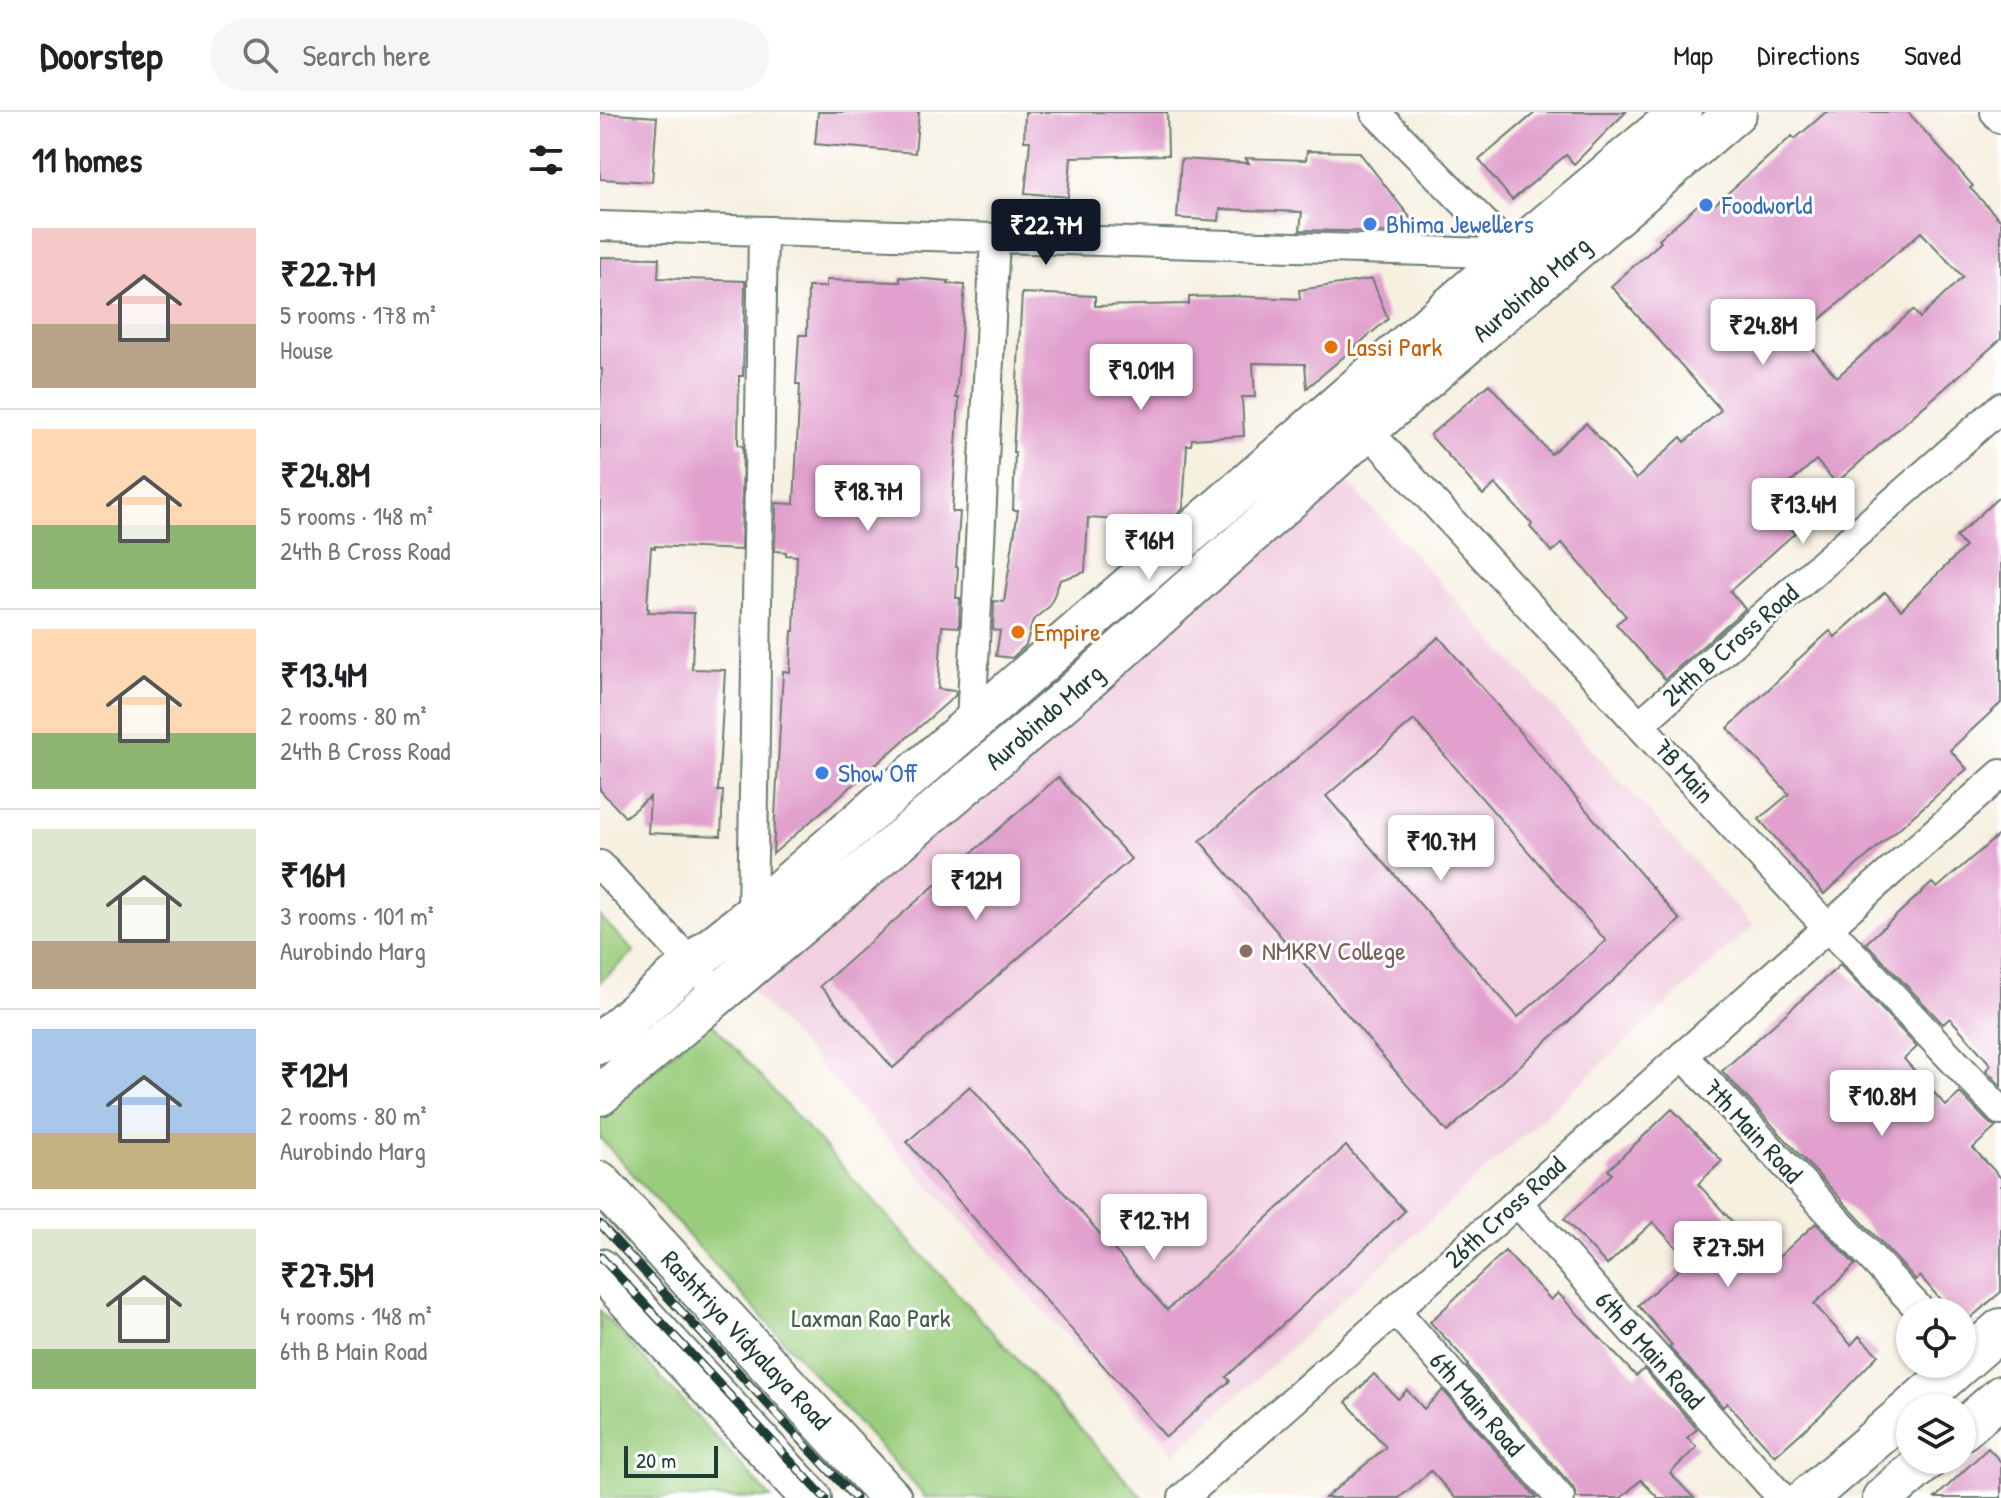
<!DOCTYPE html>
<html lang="en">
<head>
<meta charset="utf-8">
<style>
	:root { --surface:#fff; --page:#f6f6f6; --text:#202124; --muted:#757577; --line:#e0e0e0; --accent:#111827 }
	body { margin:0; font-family:"Patrick Hand",sans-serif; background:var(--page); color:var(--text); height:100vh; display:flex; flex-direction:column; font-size:30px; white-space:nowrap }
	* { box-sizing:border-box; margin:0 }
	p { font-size:26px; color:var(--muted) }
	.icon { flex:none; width:44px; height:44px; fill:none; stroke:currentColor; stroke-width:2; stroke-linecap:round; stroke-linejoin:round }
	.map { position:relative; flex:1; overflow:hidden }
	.side { display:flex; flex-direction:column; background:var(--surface); width:600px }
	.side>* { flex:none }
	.buttons { position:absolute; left:1296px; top:1186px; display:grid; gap:16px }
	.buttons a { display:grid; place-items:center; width:80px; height:80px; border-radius:50%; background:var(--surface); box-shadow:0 2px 6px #0004; font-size:40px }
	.scale { position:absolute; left:24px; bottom:20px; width:94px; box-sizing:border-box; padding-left:8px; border:4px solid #1f3d34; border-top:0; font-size:22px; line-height:28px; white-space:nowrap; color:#1f3d34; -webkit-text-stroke:6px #fff; paint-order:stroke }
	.price { position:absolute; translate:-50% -68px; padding:0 18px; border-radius:8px; background:#fff; color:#222; font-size:26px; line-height:52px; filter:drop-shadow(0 2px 4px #0008) }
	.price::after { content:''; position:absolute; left:50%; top:48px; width:24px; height:18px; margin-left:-12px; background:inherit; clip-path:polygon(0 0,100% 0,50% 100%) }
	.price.selected { background:var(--accent); color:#fff }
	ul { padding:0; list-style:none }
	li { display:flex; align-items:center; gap:24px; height:200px; padding:0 32px }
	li+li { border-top:2px solid var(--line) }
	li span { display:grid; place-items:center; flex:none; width:224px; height:160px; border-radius:0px; color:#555 }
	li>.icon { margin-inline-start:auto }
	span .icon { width:96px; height:96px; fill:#fffc; stroke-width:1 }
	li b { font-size:34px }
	h2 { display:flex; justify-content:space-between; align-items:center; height:96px; padding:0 32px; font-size:34px }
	header { display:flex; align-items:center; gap:48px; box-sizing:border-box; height:112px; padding:0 40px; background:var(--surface); border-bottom:2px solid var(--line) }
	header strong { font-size:38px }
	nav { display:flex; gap:44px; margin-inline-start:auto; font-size:28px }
	.search { width:560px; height:72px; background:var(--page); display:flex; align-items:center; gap:20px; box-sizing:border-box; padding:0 28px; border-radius:44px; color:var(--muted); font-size:30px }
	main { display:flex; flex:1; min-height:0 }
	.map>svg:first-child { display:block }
	.built { fill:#f2cfe1 }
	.green { fill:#9acd7c; stroke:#5c8558; stroke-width:2 }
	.building { fill:#e1a0cd; fill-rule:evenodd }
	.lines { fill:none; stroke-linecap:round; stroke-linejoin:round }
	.street-casing { stroke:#6a7c71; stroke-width:32 }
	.secondary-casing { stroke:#6a7c71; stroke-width:44 }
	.street { stroke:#fff; stroke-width:28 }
	.secondary { stroke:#fff; stroke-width:40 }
	.rail-casing { stroke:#1f3d34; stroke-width:9 }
	.rail { stroke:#fff; stroke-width:6; stroke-dasharray:18; stroke-linecap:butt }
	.shop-dot { fill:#3f7fe0; stroke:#fff; stroke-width:3 }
	.food-dot { fill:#e8710a; stroke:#fff; stroke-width:3 }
	.education-dot { fill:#8d6e63; stroke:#fff; stroke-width:3 }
	.labels { text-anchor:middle; stroke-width:6; stroke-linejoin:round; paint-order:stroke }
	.shop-label { font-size:26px; fill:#366cbe; stroke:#fff; text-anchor:start }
	.street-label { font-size:26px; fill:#1f3d34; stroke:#fff }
	.food-label { font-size:26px; fill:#c56008; stroke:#fff; text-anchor:start }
	.education-label { font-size:26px; fill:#785e54; stroke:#fff; text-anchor:start }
	.park-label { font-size:26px; fill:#3e6146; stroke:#fff }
</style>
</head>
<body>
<header>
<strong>Doorstep</strong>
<div class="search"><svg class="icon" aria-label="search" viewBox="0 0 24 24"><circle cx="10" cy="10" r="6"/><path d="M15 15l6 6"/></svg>Search here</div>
<nav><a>Map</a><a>Directions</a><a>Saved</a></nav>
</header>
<main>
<section class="side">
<h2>11 homes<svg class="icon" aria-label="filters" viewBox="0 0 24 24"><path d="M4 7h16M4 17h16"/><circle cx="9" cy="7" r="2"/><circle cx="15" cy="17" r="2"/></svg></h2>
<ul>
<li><span style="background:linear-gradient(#f6c9c9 60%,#b9a48a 0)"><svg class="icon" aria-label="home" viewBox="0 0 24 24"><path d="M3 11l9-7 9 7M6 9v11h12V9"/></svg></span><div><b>₹22.7M</b><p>5 rooms · 178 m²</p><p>House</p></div></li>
<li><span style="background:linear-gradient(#ffd9b3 60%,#8fb573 0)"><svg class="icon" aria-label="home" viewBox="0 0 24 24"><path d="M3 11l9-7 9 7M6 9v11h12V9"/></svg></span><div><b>₹24.8M</b><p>5 rooms · 148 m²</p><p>24th B Cross Road</p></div></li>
<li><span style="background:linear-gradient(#ffd9b3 65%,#8fb573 0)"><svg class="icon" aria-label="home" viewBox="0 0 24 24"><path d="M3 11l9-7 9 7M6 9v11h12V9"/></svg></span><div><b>₹13.4M</b><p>2 rooms · 80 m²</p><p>24th B Cross Road</p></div></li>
<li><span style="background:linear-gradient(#dfe7d0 70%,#b9a48a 0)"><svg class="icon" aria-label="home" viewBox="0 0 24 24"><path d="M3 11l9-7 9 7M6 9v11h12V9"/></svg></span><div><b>₹16M</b><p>3 rooms · 101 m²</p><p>Aurobindo Marg</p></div></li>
<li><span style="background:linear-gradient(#a9c7e8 65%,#c2b280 0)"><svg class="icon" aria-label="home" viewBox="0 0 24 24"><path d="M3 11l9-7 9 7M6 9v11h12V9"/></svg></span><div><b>₹12M</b><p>2 rooms · 80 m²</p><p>Aurobindo Marg</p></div></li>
<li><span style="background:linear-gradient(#dfe7d0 75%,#8fb573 0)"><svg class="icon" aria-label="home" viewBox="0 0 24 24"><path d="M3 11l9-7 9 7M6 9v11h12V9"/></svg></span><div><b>₹27.5M</b><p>4 rooms · 148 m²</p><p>6th B Main Road</p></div></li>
</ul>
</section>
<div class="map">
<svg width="1401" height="1386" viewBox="0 0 1401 1386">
	<rect width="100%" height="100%" fill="#fff"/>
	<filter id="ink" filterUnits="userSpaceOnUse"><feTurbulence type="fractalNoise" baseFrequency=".0125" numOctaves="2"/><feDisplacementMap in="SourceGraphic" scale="16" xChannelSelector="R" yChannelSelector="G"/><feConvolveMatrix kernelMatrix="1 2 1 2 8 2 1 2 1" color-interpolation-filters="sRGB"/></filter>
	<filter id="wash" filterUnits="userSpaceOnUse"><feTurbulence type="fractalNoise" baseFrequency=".006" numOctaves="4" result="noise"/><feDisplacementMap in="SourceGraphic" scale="32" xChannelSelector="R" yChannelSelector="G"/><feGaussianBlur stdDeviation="1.8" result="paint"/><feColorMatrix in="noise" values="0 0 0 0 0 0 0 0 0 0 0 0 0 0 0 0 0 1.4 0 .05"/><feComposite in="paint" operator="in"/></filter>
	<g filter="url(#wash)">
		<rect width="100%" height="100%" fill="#f6f0e1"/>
		<!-- built -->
		<path class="built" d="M718 337 1153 814 574 1342 139 865Z"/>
		<!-- green -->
		<path class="green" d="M0 804 34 840 0 870Z
			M109 908 543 1386H326L0 1026V1007Z
			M0 1199 171 1386H0Z"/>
		<g id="blocks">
			<!-- building -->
			<path class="building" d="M218 0H319L315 41 215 32Z
				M425 0H567L568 43 471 45 468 85 425 81 430 29H424Z
				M936 0H1026L974 52 966 43 912 88 879 48Z
				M1226 0H1308L1373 74 1370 76 1401 109V227L1236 371 1216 348 1168 391 1195 421 1130 479 1145 497 1065 567 1016 512 1026 504 962 431 952 440 930 415 932 412 895 372 883 383 830 323 889 272 951 342 986 311 1036 367 1081 325 1085 330 1121 298 1011 174 1061 130 1059 127 1103 88 1111 96 1192 24 1195 27ZM1321 120 1363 165 1320 206 1313 198 1237 265 1201 224Z
				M0 1 57 5 52 70 0 67Z
				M707 39 759 40 822 121 700 118 702 100 620 97 619 109 577 106 581 47 649 51 645 46 706 48Z
				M0 145 59 146 58 166 145 169 143 264H139L138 333 143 334 141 438 55 434V436L51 435 47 496 49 497 48 500 94 501 92 557 125 558 118 679H123L121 724 48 721 50 685 25 705 0 678V296L2 257H0Z
				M300 165 349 169 348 172 365 173 356 286H359L352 400H360L356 455H358L356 486H360L359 515 342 514 338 577 356 579 355 584 173 742 183 559 190 560 192 519H194L197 444 186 443V440L175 439 176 391 194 392 200 272H196L199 223H207L208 175H226V168L300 170Z
				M772 167 788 207 707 276 705 252 653 251 655 285H642L644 324 592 327 591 333H587L583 397 567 411 488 406 485 460 460 468 450 494 433 508 426 533 412 546 396 544 400 519 393 518 394 489 404 490 418 398H413L415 340H413L422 181 495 184V194L589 192V185L632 184 700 187 699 178Z
				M1401 383V591L1350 638 1367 657 1224 782 1159 707 1189 682 1128 616 1195 552 1194 551 1230 519 1235 525 1285 480 1301 498 1365 435 1356 425Z
				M839 525 1080 808 847 1020 600 729ZM814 608 1006 829 918 905 726 684Z
				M458 665 531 747 293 956 220 874Z
				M1401 721V974L1386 958 1391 953 1350 906 1343 912 1266 831 1332 771 1337 776Z
				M1240 853 1317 935 1304 947 1346 994 1360 981 1389 1011 1396 1015 1373 1036 1401 1066V1180L1362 1213V1200H1351L1320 1164 1316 1168 1122 959Z
				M370 974 567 1198 746 1034 805 1099 626 1265 630 1269 566 1325 307 1030Z
				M1072 997 1122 1049 1098 1072 1171 1152 1216 1111 1255 1153 1214 1192 1251 1233 1259 1224 1278 1243 1222 1302 1175 1344 1127 1291 1123 1295 1069 1235 1072 1233 1038 1193 1089 1149 1053 1110 1007 1153 964 1107 1012 1062 1008 1058Z
				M905 1139 951 1188 958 1181 1036 1264 1044 1257 1097 1317 1087 1326 1097 1335 1070 1361 1094 1386H1058L1041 1368 1021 1386H977L973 1375 867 1254 868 1253 859 1241 830 1210Z
				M774 1262 798 1287 807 1278 824 1297 843 1278 937 1386H855L831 1359 799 1386H725L785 1336V1334L746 1290Z
				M1388 1336 1401 1350V1386H1335Z"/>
		</g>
	</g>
	<g filter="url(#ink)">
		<use href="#blocks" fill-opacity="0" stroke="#6a7c71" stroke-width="2"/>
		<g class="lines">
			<!-- street casing -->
			<g class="street-casing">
				<path id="street" d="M775 0 896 123 891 158
					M1395 0 1401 7
					M0 114 892 141
					M767 318 1169 753 1401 999
					M371 611 395 127
					M1040 612 1401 295
					M0 753 103 864
					M152 803 163 119
					M1083 943 1322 1200
					M917 1090 1182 1386
					M795 1198 960 1386
					M583 1386 1401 662"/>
			</g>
			<!-- secondary casing -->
			<g class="secondary-casing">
				<path id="secondary" d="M0 931 91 852 152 803 891 159 1081 0
					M0 983 472 582 767 318 1136 0
					M0 1070 291 1386
					M0 1157 211 1386
					M1311 1296 1401 1217
					M1362 1318 1401 1284
					M1207 1386 1310 1297
					M1283 1386 1327 1348"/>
			</g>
			<!-- street -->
			<use href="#street" class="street"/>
			<!-- secondary -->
			<use href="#secondary" class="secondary"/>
			<!-- rail casing -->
			<g class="rail-casing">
				<path id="rail" d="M0 1112 255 1386
					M0 1144 225 1386"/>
			</g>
			<!-- rail -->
			<use href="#rail" class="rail"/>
		</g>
	</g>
	<!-- markers -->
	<g class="shop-dot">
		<circle cx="1106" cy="93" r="8"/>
		<circle cx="770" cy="112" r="8"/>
		<circle cx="222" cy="661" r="8"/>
	</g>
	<g class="food-dot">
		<circle cx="731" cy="235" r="8"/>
		<circle cx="418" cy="520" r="8"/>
	</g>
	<circle class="education-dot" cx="646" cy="839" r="8"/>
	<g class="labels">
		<!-- shop labels -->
		<g class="shop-label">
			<text x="1122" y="102">Foodworld</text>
			<text x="786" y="121">Bhima Jewellers</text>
			<text x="238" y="670">Show Off</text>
		</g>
		<!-- street labels -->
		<g class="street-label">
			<text transform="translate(931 177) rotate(-41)" y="9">Aurobindo Marg</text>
			<text transform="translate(1130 533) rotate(-41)" y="9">24th B Cross Road</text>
			<text transform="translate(444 605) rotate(-41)" y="9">Aurobindo Marg</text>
			<text transform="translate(1084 659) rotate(48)" y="9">7B Main</text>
			<text transform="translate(1153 1019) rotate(47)" y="9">7th Main Road</text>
			<text transform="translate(905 1100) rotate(-42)" y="9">26th Cross Road</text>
			<text transform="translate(146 1228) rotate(47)" y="9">Rashtriya Vidyalaya Road</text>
			<text transform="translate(1050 1238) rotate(48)" y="9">6th B Main Road</text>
			<text transform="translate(877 1292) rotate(49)" y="9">6th Main Road</text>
		</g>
		<!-- food labels -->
		<g class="food-label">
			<text x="747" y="244">Lassi Park</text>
			<text x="434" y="529">Empire</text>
		</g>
		<!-- education labels -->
		<g class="education-label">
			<text x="662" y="848">NMKRV College</text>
		</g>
		<!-- park labels -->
		<g class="park-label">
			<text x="271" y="1215">Laxman Rao Park</text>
		</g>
	</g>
</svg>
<div class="buttons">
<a><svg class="icon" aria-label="locate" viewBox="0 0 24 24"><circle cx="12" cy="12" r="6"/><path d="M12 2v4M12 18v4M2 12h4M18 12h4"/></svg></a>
<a><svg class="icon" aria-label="layers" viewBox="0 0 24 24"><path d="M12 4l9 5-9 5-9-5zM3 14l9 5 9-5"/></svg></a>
</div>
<div class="scale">20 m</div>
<b class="price selected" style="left:446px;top:155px">₹22.7M</b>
<b class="price" style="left:1163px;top:255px">₹24.8M</b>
<b class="price" style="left:541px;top:300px">₹9.01M</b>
<b class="price" style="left:268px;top:421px">₹18.7M</b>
<b class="price" style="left:1203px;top:434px">₹13.4M</b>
<b class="price" style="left:549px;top:470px">₹16M</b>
<b class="price" style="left:841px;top:771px">₹10.7M</b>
<b class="price" style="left:376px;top:810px">₹12M</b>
<b class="price" style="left:1282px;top:1026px">₹10.8M</b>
<b class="price" style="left:554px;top:1150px">₹12.7M</b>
<b class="price" style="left:1128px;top:1177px">₹27.5M</b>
</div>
</main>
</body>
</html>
